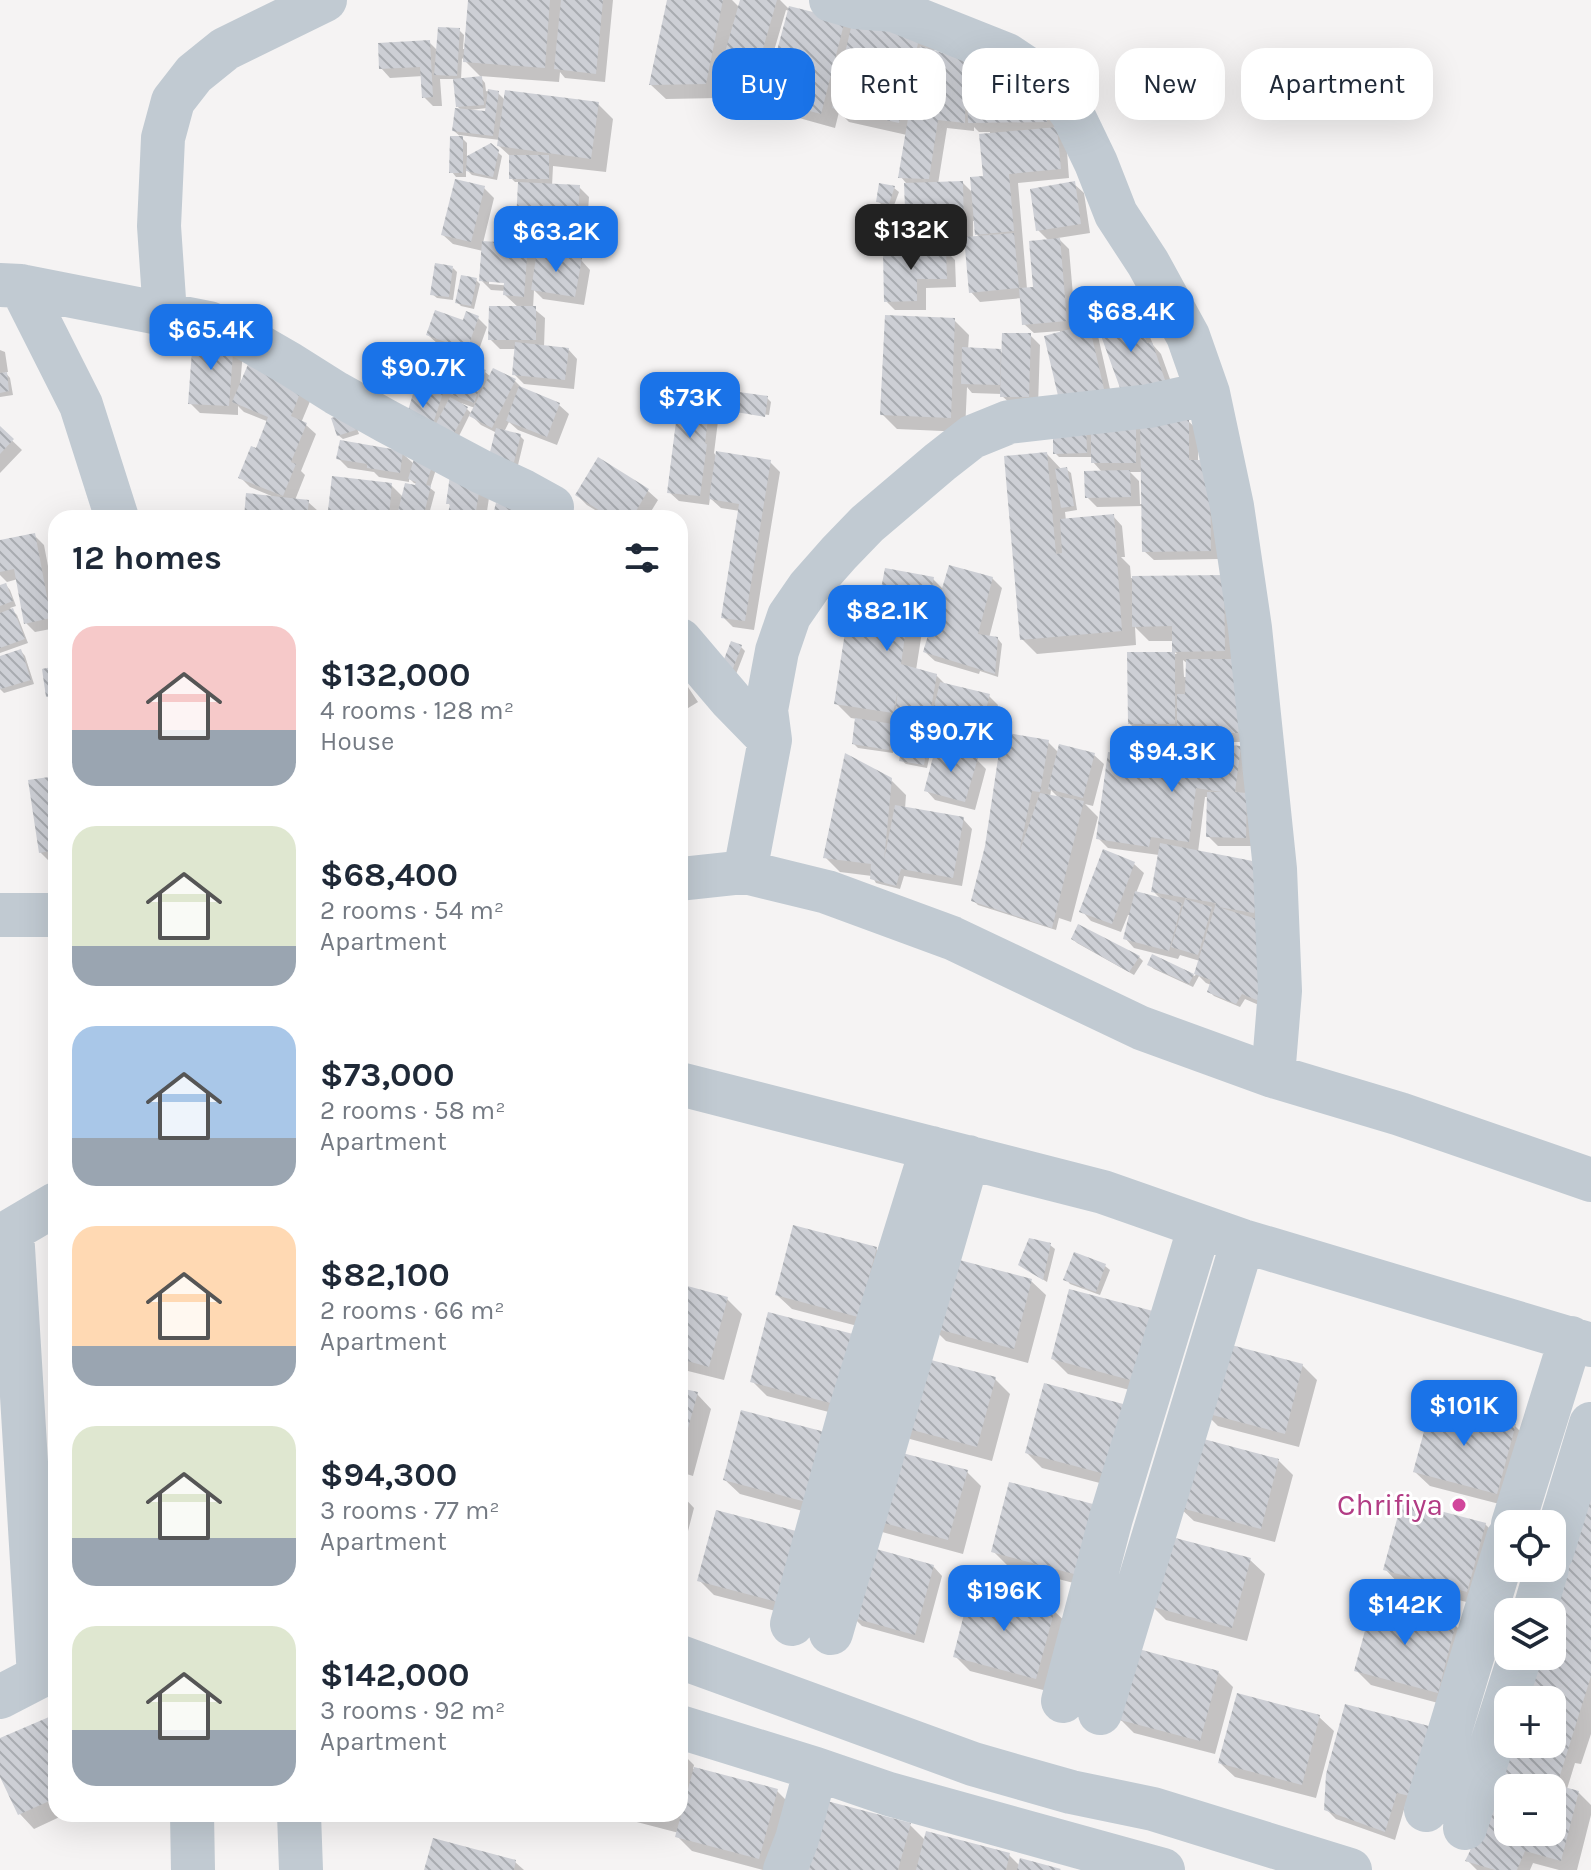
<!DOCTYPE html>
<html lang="en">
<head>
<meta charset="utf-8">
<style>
	:root { --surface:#fff; --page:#f6f6f7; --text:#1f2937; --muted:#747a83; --accent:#1a73e8 }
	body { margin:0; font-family:Karla,sans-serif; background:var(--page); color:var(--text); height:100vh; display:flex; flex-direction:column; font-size:30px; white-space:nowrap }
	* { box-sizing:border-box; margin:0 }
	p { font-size:26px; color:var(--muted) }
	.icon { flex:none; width:44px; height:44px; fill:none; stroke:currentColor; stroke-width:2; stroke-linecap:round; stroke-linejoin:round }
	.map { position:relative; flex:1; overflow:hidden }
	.drawer { position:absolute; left:48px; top:510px; width:640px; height:1312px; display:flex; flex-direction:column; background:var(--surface); border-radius:24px; box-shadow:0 8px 32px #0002 }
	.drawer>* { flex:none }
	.hud { position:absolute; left:712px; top:48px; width:758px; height:72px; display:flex; gap:16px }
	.fabs { position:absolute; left:1494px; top:1510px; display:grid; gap:16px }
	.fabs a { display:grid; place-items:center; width:72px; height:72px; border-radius:16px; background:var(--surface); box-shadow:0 8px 32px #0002; font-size:40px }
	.price { position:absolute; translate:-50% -68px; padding:0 18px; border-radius:16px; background:var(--accent); color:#fff; font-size:26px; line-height:52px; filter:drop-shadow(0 2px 4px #0008) }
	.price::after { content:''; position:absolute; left:50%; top:48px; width:24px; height:18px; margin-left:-12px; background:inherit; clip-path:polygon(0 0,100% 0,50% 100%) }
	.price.active { background:#222; color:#fff }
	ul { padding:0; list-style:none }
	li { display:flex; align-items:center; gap:24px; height:200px; padding:0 24px }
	li span { display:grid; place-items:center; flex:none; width:224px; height:160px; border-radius:24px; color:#555 }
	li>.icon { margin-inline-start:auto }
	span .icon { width:96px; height:96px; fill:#fffc; stroke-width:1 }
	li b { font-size:34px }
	h2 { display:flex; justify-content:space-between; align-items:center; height:96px; padding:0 24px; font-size:34px }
	.chip { padding:0 28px; border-radius:24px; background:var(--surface); box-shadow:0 8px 32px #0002; font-size:28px; line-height:72px }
	.chip.active { background:var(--accent); color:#fff }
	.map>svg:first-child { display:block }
	.shadow { fill:#0003; fill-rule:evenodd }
	.building { fill:url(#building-back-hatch); fill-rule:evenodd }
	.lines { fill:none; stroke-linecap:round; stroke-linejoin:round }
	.minor { stroke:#c1cad2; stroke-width:44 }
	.hotel-dot { fill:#d1479c; stroke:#fff; stroke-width:3 }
	.labels { text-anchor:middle; stroke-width:6; stroke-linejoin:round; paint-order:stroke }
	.hotel-label { font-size:30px; fill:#b23c85; stroke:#fff; text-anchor:end }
</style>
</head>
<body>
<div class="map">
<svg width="1591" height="1870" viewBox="0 0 1591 1870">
	<defs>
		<pattern id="building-back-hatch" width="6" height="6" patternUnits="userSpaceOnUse" patternTransform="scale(2)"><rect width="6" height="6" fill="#cdcfd5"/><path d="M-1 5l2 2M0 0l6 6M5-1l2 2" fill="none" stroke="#a8abb0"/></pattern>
	</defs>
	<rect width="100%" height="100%" fill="#f5f3f3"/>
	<!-- shadow -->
	<path class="shadow" d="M471 0H613L605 82 565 78 560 72 559 82 480 76 462 58 461 80 481 78 485 83 486 91 498 93 505 100 598 104 613 119 606 172 553 166 552 186 579 187 589 197 585 254 551 252V255L581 260 590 270 584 305 543 299 534 290 533 308 545 318 544 347 568 349 577 359 574 389 524 384 514 374 517 349H500L490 339 519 308 505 295 506 291 491 290 481 280 483 251 453 244 443 235 484 188 494 198 483 243 517 245 520 182H515L511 178V157L499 146 500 140 459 135 467 143V159L491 146 502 156 497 180 472 175 466 169V177H456L452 172 462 138 454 131 462 111 457 106 455 79H440L442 106H433L424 97 423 76 390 78 381 68 429 42 438 51 459 30 464 35 463 49H467ZM487 108V114L470 110ZM489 280 514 282V286L489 284Z
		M669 0H732L740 8 742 0H780L790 10 844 22 855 18 935 48 934 52 965 62 975 72V84L1046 83 1066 138 1069 178 1018 183 1027 289 1035 288 1049 241 1038 230 1074 184 1084 193 1090 233 1058 238 1069 249 1076 330 1088 326 1098 336 1112 398 1071 408 1060 331 1034 333 1024 324 1022 298 980 302 971 292 966 241 918 243 908 234 906 183 901 177 907 135 849 122 839 112 835 128 781 113 766 99 789 11 786 10 758 105 727 96 722 91 720 98 666 99 651 85ZM974 127 979 132H990V135L985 178 974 194 963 183 938 184 947 128 974 131ZM973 221H976L978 238H973Z
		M881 185 894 188 899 192 893 208 883 206 878 201Z
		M946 251 955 260 956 287 926 288V310H895L886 301Z
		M453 268 457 272 453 300 437 298 432 294Z
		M476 280 480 284 474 309 461 306 457 302Z
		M1135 311 1144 320 1153 345 1161 354 1175 393 1099 324Z
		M478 318 487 327 476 358 438 344 428 335Z
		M954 320 969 335 968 350 1000 351 1004 355 1030 335 1040 345 1038 406 1012 405 1002 396V394L972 393 967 387 965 432 897 429 882 414Z
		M195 339 243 351 240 387H316L301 423 306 425 316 434 301 471 305 475 295 500 308 502 318 511 317 518H246L274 497 250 487 241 478 257 450 269 422 244 412 238 406V415L200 413 190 403Z
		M0 350 5 352 8 372H5L10 378 13 395 0 397Z
		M485 372 491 377 515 381 525 391 559 405 569 414 557 445 518 430 509 422 504 432 520 436 524 440 518 465 496 459 497 433 481 425 470 414 456 442 415 436 429 390 420 382ZM461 403 475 408 472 414Z
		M711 388 721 397 714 453 717 457 770 462 780 472 754 630 733 627 723 617 740 511 721 508 710 498 709 505 679 501 669 492Z
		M767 398 771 402 769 415 740 411V413L738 411Z
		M354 419 359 434 343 439 338 435Z
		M1188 421 1198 430V462H1209L1220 559 1154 560 1144 551 1143 506 1097 507 1087 497 1102 472 1093 462V457H1059L1055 453 1093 430ZM1130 472H1143V504H1140L1139 481Z
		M0 429 22 450 0 473Z
		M402 453 414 464 438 463 430 488 435 492 428 518H339L330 509 391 485 403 497 424 486 414 483 409 478V482L379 477 374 472 348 468 338 458Z
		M1047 454 1062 470 1066 469 1071 473 1077 510 1065 512 1066 521 1113 516 1122 526 1125 557H1121L1130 566 1131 578 1224 577 1249 742H1213V744L1240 748 1250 758 1245 795 1255 846H1218L1208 836 1209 797H1205L1198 852 1262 865 1268 1009 1245 999 1240 1007 1214 996 1209 991 1211 985 1206 983 1199 976 1193 987 1154 969 1149 965 1153 957 1195 976 1200 961 1180 955 1178 959 1134 948 1125 938 1131 915H1128L1121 932 1091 921 1082 911 1134 864 1144 873 1136 893 1161 899 1153 891 1159 855 1108 848 1099 839 1191 744 1180 733H1140L1130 724 1129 654H1177L1174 651V641H1149L1135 627 1136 645 1037 654 1022 639ZM1183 660 1188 664V677H1184Z
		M599 460 648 491 658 500 647 518H608L587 505 577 495Z
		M490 491 486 518H450L451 506 448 503Z
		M34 535 44 545 56 608V628L35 632 26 623 18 579 7 582 0 575V542Z
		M992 578 1002 588 989 638 998 639 1002 644 998 677 980 671 979 674 935 661 925 652 932 627 913 623 922 632 916 670 936 675 946 685 989 696 998 705 986 752 940 741 936 737V739L906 731 900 725 890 724 896 730 893 753 858 748 854 744 857 719 851 718 836 703 884 614 933 579 944 590Z
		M6 585 10 590 16 606 10 608 17 615 28 643 0 653V587Z
		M741 647 745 651 731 687 723 684Z
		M21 651 25 656 34 684 4 693 0 689V658Z
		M680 675 698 702 680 713Z
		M925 737 932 745 927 768 906 764 901 760Z
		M1048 742 1059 753 1094 755 1104 764 1093 806 1085 804 1098 817 1071 922 1059 918 1056 930 978 905 973 900ZM1051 790 1060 799 1050 797Z
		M977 760 986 769 975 810 935 800 926 790Z
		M56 778V861L50 862 40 852Z
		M891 780 906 795 905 809 963 819 972 829 962 886 904 876 900 889 876 883 872 876 840 872 826 858Z
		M1073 939 1139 957 1143 961 1134 975 1077 943Z
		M1050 1245 1055 1249 1047 1282 1020 1265Z
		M876 1249 891 1264 873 1330 792 1309 777 1295Z
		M1105 1266 1110 1270 1100 1295 1070 1284 1066 1279Z
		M1031 1281 1046 1295 1028 1363 946 1341 931 1326Z
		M680 1286 727 1299 742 1314 724 1380 680 1369Z
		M1070 1292 1149 1395 1068 1374 1053 1359Z
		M866 1351 848 1417 767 1396 752 1381Z
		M1302 1365 1317 1380 1299 1447 1218 1426 1203 1411Z
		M995 1379 1010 1394 992 1461 910 1439 896 1424Z
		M1045 1386 1123 1489 1042 1468 1027 1453Z
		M680 1390 697 1394 711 1409 693 1476 680 1472Z
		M742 1412 821 1516 740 1494 725 1480Z
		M1515 1426 1529 1440 1511 1507 1430 1486 1415 1472Z
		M1278 1460 1293 1475 1275 1542 1194 1521 1179 1507Z
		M967 1472 981 1486 963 1554 882 1532 867 1518Z
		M1591 1479V1734L1581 1764 1575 1763 1567 1789 1578 1792 1591 1805V1815L1577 1870H1559L1533 1863 1530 1870H1477L1467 1860 1508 1744H1552V1656ZM1508 1788H1552V1832H1508Z
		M680 1493 694 1508 680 1562Z
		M717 1513 795 1616 714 1595 699 1580Z
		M1107 1520 1089 1587 1008 1566 993 1551Z
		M1485 1524 1500 1539 1482 1606 1400 1585 1386 1570Z
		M1250 1560 1265 1574 1247 1641 1166 1620 1151 1605Z
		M933 1566 942 1576 924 1643 862 1626 852 1616Z
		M1054 1611 1069 1625 1051 1692 970 1671 955 1656Z
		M1455 1625 1470 1640 1453 1707 1371 1685 1357 1671Z
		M1218 1672 1233 1687 1215 1754 1134 1733 1119 1718Z
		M56 1716V1814H66L34 1829 20 1814 0 1772V1740Z
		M1319 1717 1334 1731 1316 1798 1235 1777 1220 1763Z
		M1428 1728 1395 1840 1336 1819 1326 1809Z
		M680 1751 694 1765 693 1769 777 1791 792 1806 774 1870H763L692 1851 678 1837 679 1833 606 1814H680Z
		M910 1825 926 1841 1009 1855 1020 1866 1056 1870H811Z
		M515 1862 524 1870H426Z"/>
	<!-- building -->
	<path class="building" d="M468 0H550L545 68 463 62Z
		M561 0H603L596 74 554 69Z
		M667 0H723L706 84 649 85Z
		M740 0H777L749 97 715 87Z
		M789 6 845 20 821 114 764 99Z
		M854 15 921 31 899 123 832 108Z
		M438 27 460 28 457 76 434 75Z
		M430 40 433 97 422 98 420 67 379 69 378 43Z
		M920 46 966 60 965 123 938 120 929 179 898 178Z
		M482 76 484 105 456 107 453 79Z
		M1047 81V122L968 123 967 82Z
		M488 89 499 91 493 136 452 131 455 108 485 111Z
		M505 90 599 102 591 159 497 146Z
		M1057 127 1061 169 1009 174 1014 231 975 235 970 177 983 176 979 134Z
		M450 136H463V173H449Z
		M491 143 499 150 493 177 466 171 467 156Z
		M509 155H549V179H509Z
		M455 179 485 186 471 242 441 235Z
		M963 181 964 232 906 235 904 183Z
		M1075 181 1081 224 1036 231 1030 189Z
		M518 182 580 185 576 245 515 242Z
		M879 183 895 186 889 204 876 202Z
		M1014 233 1019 288 969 293 964 237Z
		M1060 238 1067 321 1022 325 1019 288 1033 287 1029 241Z
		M482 241 528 244 524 297 503 295 504 283 479 281Z
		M946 249 947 279H917V301L884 302 883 250Z
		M537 251 582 258 575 297 531 290Z
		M435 263 453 266 449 297 430 295Z
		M461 275 477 278 471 306 455 303Z
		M489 306H536V340H488Z
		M1135 309 1147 343 1152 342 1166 383 1124 399 1096 322Z
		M435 310 463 320 466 311 479 316 467 350 426 335Z
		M885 315 955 318 951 418 880 415Z
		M1089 324 1104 389 1059 400 1044 336Z
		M1002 333H1031L1029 397H1000Z
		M193 337 234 340 229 406 188 404Z
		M515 342 569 348 565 380 512 375Z
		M962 347 1001 349 1000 385 961 384Z
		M430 350 486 370 474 403 418 382Z
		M252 355 307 376 291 416 307 423 291 462 296 464 283 496 238 478 251 446 256 448 268 417 232 402Z
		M493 368 516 379 492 428 469 416Z
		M7 372 9 391 0 393V373Z
		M681 382 712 386 705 443 707 444 700 496 667 493Z
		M416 384 443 393 429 436 403 427Z
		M519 386 560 403 547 437 506 421Z
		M739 392 768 396 765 417 736 412Z
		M450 397 468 407 451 439 433 429Z
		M350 413 356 430 337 436 331 418Z
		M1140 419H1189V460H1210L1211 551 1142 552Z
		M1086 421 1087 453 1053 454V422Z
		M1091 421H1136V463H1091Z
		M0 426 14 439 0 454Z
		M496 428 521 434 514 462 489 456Z
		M340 440 403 451 400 473 367 468V464L336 459Z
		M716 451 771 460 745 621 721 618 739 504 709 499Z
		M416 452 435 457 426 485 431 486 423 518H396L397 512 421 516 398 511 405 483 415 485 416 482 408 479Z
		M1047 452 1056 554 1062 553 1060 519 1114 514 1122 631 1020 640 1004 456Z
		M598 457 649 489 632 518H611L575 495Z
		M1067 467 1074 506 1061 508 1055 469Z
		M1130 470 1131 497 1085 498 1084 471Z
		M450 475 481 479 475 518H447L450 504H446Z
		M332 476 392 483 389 517 328 510Z
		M246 493 309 500 307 518H244Z
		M496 503 563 518H492Z
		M35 533 51 618 24 624 14 569 0 572V540Z
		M949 565 993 577 978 634 998 637 995 674 923 652Z
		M885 568 934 577 926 619 908 615 901 664 937 674 927 731 894 722 898 690 893 713 834 704 849 606 877 610Z
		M1224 575 1225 651 1172 652V626L1132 627V576Z
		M6 583 13 601 0 606V585Z
		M13 608 25 639 0 648V613Z
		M731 641 742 645 727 684 716 680Z
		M21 649 31 680 0 689V656Z
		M1127 652H1175V724H1128Z
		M1186 659H1241L1240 733H1177V694H1185Z
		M56 666V695L46 697 42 669Z
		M940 682 990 694 977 744 928 732Z
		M855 718 893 724 889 750 852 744Z
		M1002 732 1049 740 1040 792 1032 791 1019 853 1040 793 1084 801 1052 928 971 901 985 846Z
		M904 733 929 739 924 765 899 761Z
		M1164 739 1241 746 1235 792 1247 793 1246 838 1206 837 1207 792H1222L1196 788 1189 842 1151 837 1149 847 1096 839 1108 752 1161 759Z
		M1059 744 1095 753 1083 798 1048 789Z
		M936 746 978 758 965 802 924 791Z
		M845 753 892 778 884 860 895 805 964 817 953 878 901 869 896 886 870 879 871 864 823 858Z
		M56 776V850L39 853 28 780Z
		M1160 843 1263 863 1254 913 1218 907 1260 920 1259 1001 1242 994 1236 1004 1207 992 1211 980 1194 974 1189 984 1147 965 1152 954 1194 974 1216 903 1151 892Z
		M1103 849 1135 862 1112 924 1079 912Z
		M1135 891 1182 903 1169 951 1123 939Z
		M1185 899 1212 907 1198 955 1171 947Z
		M1078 924 1140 956 1129 972 1071 939Z
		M793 1225 877 1247 858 1317 775 1295Z
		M1029 1238 1051 1243 1043 1280 1018 1265Z
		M1074 1252 1106 1264 1096 1292 1063 1280Z
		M948 1257 1032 1279 1014 1349 929 1327Z
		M50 1271H56V1337L48 1336Z
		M680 1284 728 1297 709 1367 680 1359Z
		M1069 1289 1153 1311 1134 1381 1051 1359Z
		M768 1312 853 1334 834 1404 750 1382Z
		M1220 1342 1303 1364 1285 1434 1201 1412Z
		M912 1355 996 1377 977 1447 893 1425Z
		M1044 1383 1127 1405 1109 1475 1025 1453Z
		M680 1388 698 1392 681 1454 680 1453Z
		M1432 1402 1516 1424 1497 1494 1413 1472Z
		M741 1410 825 1432 806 1502 723 1480Z
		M1196 1437 1279 1459 1261 1529 1177 1507Z
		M883 1448 968 1470 948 1540 865 1518Z
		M1591 1474V1676L1557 1785 1579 1791 1561 1861 1525 1851 1517 1870H1495L1465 1861 1476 1839 1508 1744H1552V1700H1519L1537 1656H1552V1612ZM1508 1788H1552V1832H1508Z
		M1009 1482 1093 1504 1074 1574 991 1552Z
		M1402 1501 1486 1523 1467 1592 1383 1570Z
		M716 1510 800 1532 781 1603 697 1581Z
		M1168 1536 1251 1558 1232 1628 1149 1606Z
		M869 1547 934 1565 915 1635 850 1617Z
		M971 1587 1055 1609 1036 1679 953 1657Z
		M1373 1601 1456 1623 1438 1693 1354 1671Z
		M1135 1648 1219 1671 1200 1741 1116 1719Z
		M1237 1693 1320 1715 1302 1785 1218 1763Z
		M1345 1704 1429 1726 1410 1796 1397 1793 1385 1832 1324 1810 1326 1774Z
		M56 1714V1798L18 1815 0 1777V1738Z
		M694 1767 778 1789 759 1859 675 1837Z
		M827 1801 911 1823 898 1870H808Z
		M926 1831 1010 1853 1006 1870H916Z
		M433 1838 516 1860 514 1870H424Z
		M1020 1858 1061 1869 1060 1870H1017Z"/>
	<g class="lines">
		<!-- minor -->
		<path class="minor" d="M831 0 855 7 894 10 1007 55 1049 83 1072 113 1096 163 1116 214 1148 263 1188 336 1208 393 1232 506 1250 628 1275 869 1280 991 1273 1076
			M0 285 21 286 209 323 245 338 290 364 336 393 386 421 482 472 523 491 552 507
			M21 286 81 405 117 518
			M165 314 159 226 163 138 173 101 194 74 225 49 325 0
			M680 640 731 700 770 740
			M745 872 770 740 766 710 777 651 789 616 809 587 839 553 867 524 940 462 972 437 1009 422 1149 406 1208 393
			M680 879 745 872 827 892 952 938 1141 1028 1273 1076 1400 1114 1591 1180
			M0 915H56
			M680 1084 1103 1192 1243 1241 1591 1345
			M12 1231 39 1677
			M0 1237 56 1204
			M1513 1524 1571 1338
			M1552 1552 1591 1424
			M1534 1612 1547 1568
			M792 1624 850 1412 932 1148
			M831 1633 968 1157
			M680 1657 973 1764 1071 1792 1153 1809 1350 1870
			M0 1697 56 1668
			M1063 1701 1111 1518 1200 1226
			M1100 1713 1243 1241
			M680 1727 816 1769 889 1794 1163 1870
			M1426 1810 1508 1538
			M192 1814 193 1870
			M299 1814 301 1870
			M1465 1828 1520 1656
			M785 1870 797 1839 816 1769"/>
	</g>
	<!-- markers -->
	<circle class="hotel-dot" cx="1459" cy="1505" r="8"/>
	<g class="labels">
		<!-- hotel labels -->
		<g class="hotel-label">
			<text x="1443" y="1515">Chrifiya</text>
		</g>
	</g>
</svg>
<div class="fabs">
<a><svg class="icon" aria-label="locate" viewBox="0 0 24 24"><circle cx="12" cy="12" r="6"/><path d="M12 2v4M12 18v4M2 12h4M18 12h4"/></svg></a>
<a><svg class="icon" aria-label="layers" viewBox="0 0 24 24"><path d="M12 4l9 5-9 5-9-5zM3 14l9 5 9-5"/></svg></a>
<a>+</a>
<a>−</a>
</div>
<b class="price active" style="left:911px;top:272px">$132K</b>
<b class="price" style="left:556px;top:274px">$63.2K</b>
<b class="price" style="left:1131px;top:354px">$68.4K</b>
<b class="price" style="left:211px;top:372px">$65.4K</b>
<b class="price" style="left:423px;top:410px">$90.7K</b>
<b class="price" style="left:690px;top:440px">$73K</b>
<b class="price" style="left:887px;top:653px">$82.1K</b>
<b class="price" style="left:951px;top:774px">$90.7K</b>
<b class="price" style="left:1172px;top:794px">$94.3K</b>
<b class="price" style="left:1464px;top:1448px">$101K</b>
<b class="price" style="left:1004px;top:1633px">$196K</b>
<b class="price" style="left:1405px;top:1647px">$142K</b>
<div class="hud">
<a class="chip active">Buy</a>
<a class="chip">Rent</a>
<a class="chip">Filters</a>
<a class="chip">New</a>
<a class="chip">Apartment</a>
</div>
<section class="drawer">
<h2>12 homes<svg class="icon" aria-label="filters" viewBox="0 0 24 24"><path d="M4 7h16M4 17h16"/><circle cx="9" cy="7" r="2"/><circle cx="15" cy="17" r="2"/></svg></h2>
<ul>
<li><span style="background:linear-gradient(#f6c9c9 65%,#9aa5b1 0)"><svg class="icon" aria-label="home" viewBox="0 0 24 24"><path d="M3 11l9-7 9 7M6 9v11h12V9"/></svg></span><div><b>$132,000</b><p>4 rooms · 128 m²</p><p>House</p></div></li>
<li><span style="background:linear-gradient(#dfe7d0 75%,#9aa5b1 0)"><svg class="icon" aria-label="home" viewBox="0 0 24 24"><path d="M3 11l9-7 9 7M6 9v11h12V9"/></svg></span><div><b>$68,400</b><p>2 rooms · 54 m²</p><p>Apartment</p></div></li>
<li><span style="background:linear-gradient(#a9c7e8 70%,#9aa5b1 0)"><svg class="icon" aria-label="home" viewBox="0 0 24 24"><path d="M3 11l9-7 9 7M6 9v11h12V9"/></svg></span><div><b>$73,000</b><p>2 rooms · 58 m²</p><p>Apartment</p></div></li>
<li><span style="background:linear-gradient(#ffd9b3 75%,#9aa5b1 0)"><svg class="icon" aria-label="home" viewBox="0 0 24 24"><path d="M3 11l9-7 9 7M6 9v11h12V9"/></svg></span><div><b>$82,100</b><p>2 rooms · 66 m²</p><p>Apartment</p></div></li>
<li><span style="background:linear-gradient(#dfe7d0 70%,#9aa5b1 0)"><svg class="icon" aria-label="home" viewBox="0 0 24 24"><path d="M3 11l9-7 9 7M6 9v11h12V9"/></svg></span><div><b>$94,300</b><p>3 rooms · 77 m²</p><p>Apartment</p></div></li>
<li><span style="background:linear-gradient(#dfe7d0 65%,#9aa5b1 0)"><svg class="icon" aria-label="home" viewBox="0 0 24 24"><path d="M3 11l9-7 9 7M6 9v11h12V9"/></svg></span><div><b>$142,000</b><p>3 rooms · 92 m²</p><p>Apartment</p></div></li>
</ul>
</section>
</div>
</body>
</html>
